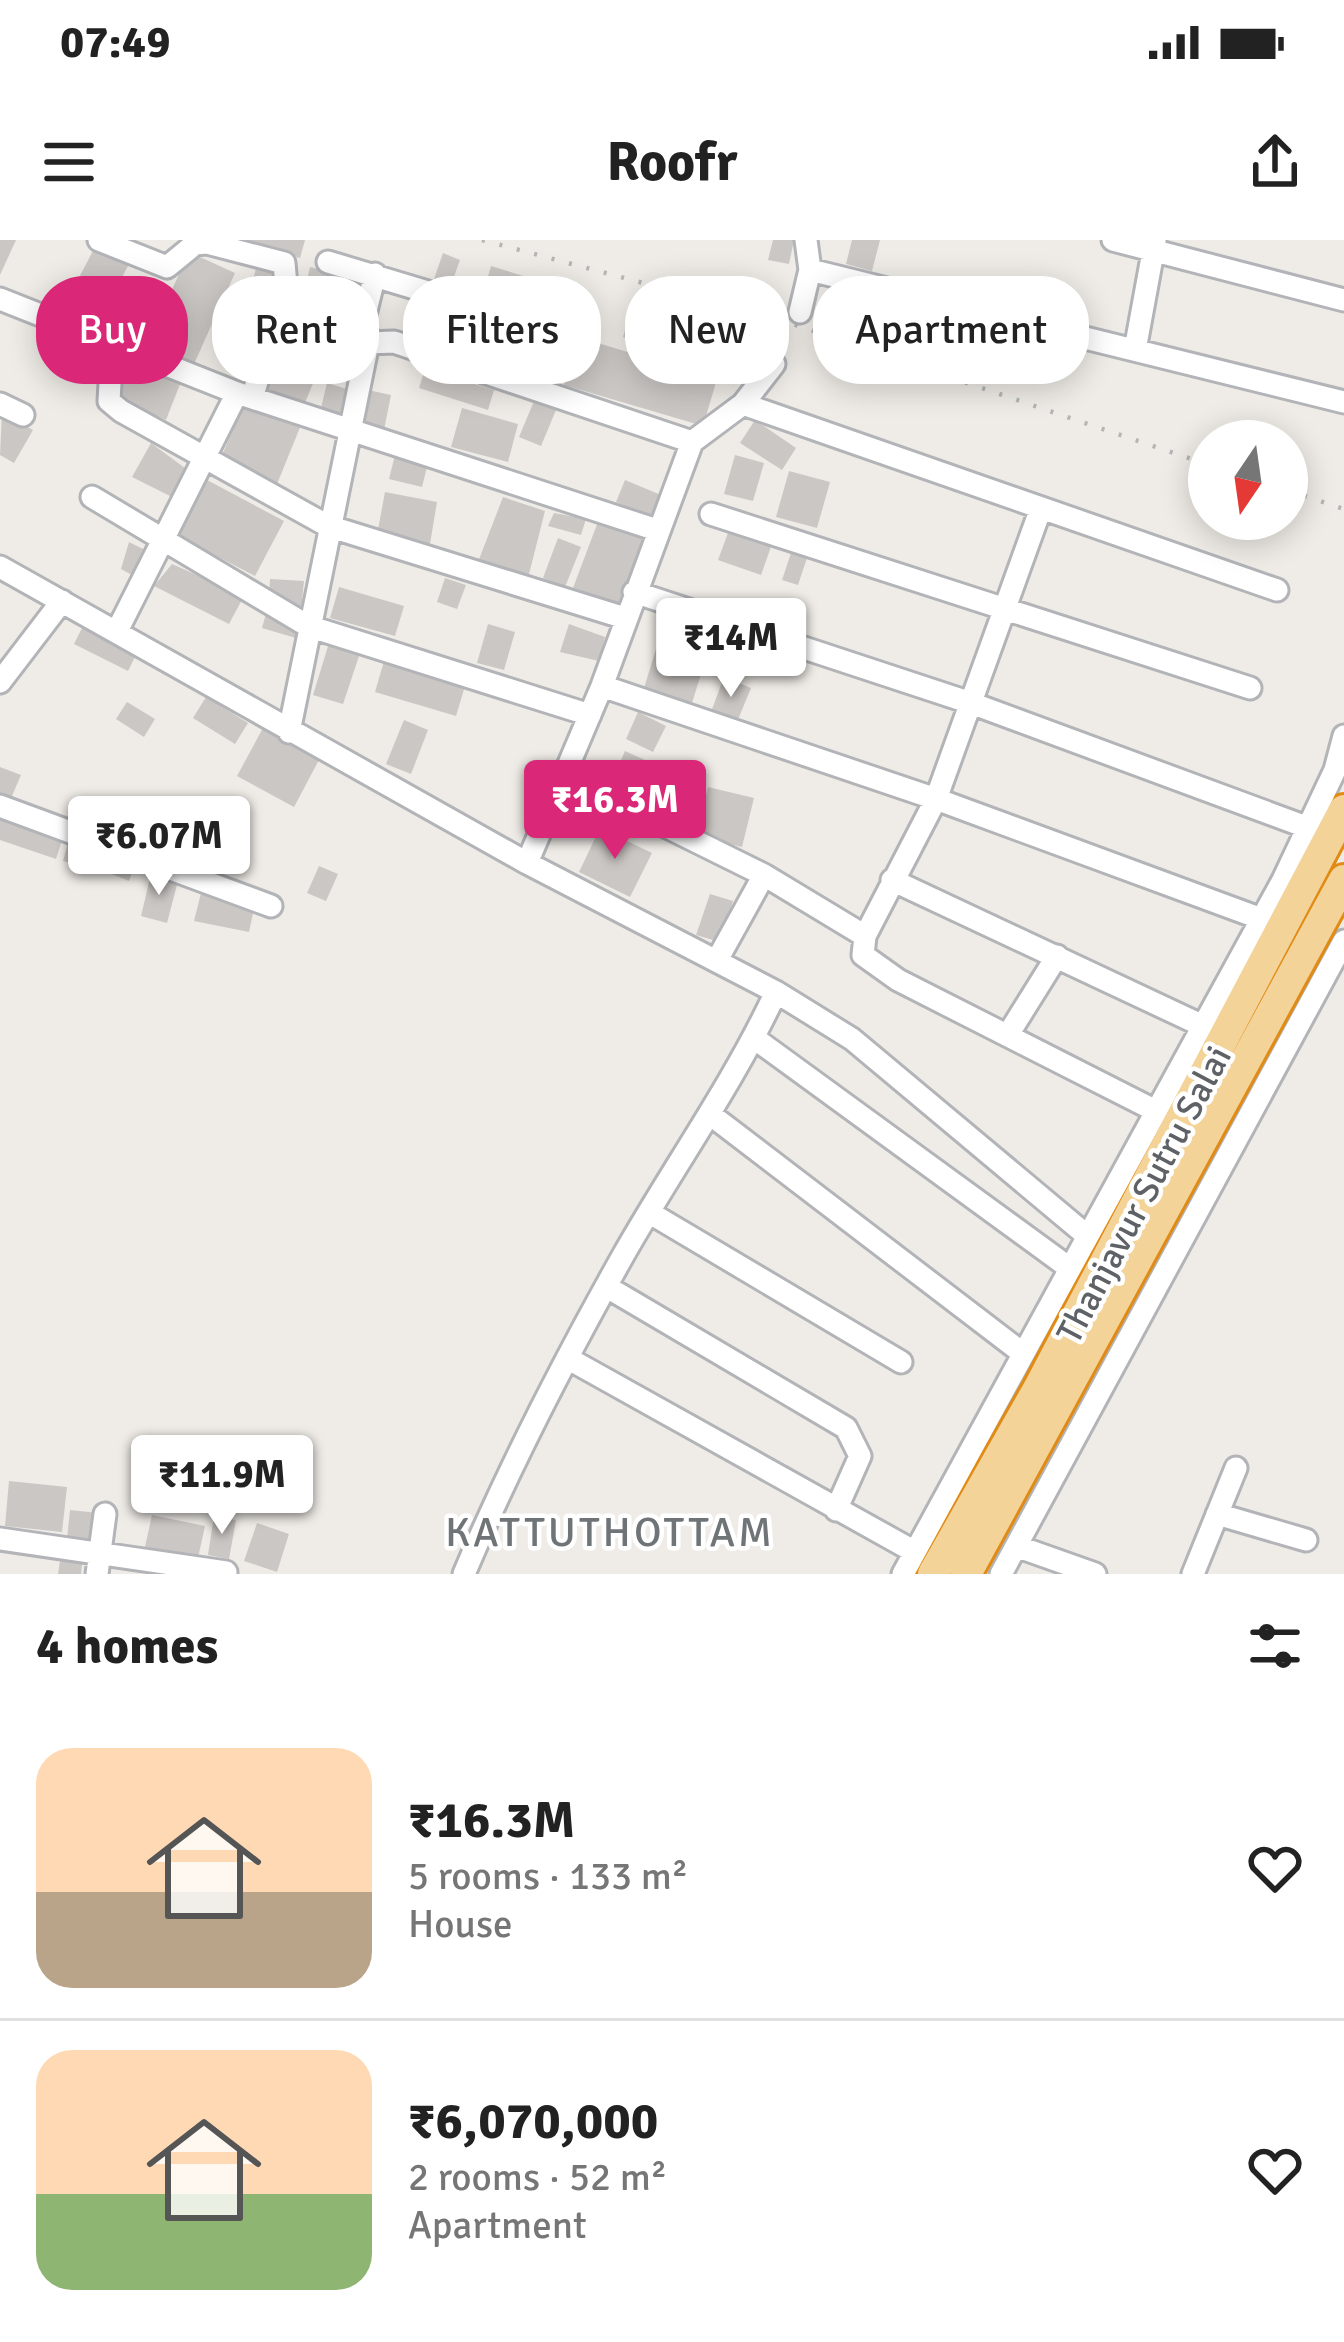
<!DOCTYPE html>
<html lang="en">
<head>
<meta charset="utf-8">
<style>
	:root { --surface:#fff; --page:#f2f2f2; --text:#222; --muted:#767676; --line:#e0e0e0; --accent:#db2777 }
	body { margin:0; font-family:Signika,sans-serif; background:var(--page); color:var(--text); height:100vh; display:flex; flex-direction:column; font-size:45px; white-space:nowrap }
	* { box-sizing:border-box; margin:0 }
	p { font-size:39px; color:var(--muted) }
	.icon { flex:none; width:66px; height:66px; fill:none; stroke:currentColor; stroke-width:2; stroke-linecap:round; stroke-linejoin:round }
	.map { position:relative; height:1334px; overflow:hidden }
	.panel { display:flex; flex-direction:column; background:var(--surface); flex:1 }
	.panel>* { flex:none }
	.hud { position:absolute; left:36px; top:36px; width:1272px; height:108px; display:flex; gap:24px }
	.needle { width:78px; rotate:193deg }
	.fabs { position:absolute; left:1188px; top:180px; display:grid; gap:24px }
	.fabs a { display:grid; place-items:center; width:120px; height:120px; border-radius:50%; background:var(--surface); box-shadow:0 6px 30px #0003; font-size:60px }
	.price { position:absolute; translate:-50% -102px; padding:0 27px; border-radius:12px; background:#fff; color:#222; font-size:39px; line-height:78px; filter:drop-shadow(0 3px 6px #0008) }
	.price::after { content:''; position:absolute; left:50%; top:72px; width:36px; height:27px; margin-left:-18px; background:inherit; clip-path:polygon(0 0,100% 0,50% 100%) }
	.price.selected { background:var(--accent); color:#fff }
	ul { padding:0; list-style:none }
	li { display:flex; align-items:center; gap:36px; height:300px; padding:0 36px }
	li+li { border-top:3px solid var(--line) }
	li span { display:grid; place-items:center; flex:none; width:336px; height:240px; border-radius:36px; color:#555 }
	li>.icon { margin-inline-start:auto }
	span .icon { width:144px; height:144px; fill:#fffc; stroke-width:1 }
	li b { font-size:51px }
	h2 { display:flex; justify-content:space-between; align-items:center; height:144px; padding:0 36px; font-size:51px }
	.tag { padding:0 42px; border-radius:48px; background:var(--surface); box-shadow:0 6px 30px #0003; font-size:42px; line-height:108px }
	.tag.selected { background:var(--accent); color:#fff }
	.status { display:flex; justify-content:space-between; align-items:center; height:84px; padding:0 60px; background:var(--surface); direction:ltr }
	.status svg { height:33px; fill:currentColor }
	header { display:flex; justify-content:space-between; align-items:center; height:156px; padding:0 36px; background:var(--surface); font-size:54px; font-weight:800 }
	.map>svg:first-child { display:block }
	.building { fill:#cbc7c4 }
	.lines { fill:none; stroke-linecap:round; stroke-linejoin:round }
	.minor-casing { stroke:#b2b4b8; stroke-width:27 }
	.highway-casing { stroke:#e18b14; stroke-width:36 }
	.minor { stroke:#fff; stroke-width:21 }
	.highway { stroke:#f4d399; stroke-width:30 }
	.rail { stroke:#b4b5b6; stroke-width:4.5; stroke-dasharray:3 15; stroke-linecap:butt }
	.labels { text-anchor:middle; stroke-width:9; stroke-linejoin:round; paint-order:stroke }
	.street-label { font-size:36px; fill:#5e6266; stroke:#fff }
	.quarter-label { font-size:42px; letter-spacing:3px; fill:#6f7477; stroke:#fff }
</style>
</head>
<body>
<div class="status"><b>07:49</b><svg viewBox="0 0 49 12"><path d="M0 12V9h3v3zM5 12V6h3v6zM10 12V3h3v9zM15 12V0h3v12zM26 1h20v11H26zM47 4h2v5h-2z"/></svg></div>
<header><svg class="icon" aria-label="menu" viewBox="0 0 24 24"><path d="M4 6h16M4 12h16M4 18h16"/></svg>Roofr<svg class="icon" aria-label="share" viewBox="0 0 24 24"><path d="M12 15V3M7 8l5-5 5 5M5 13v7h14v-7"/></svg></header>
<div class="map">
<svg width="1344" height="1334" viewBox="0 0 1344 1334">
	<rect width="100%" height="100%" fill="#efece7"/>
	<!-- building -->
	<path class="building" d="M0 0H16L0 35Z
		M238 0H305L300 18Z
		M773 0H794L789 24 768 20Z
		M852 0H880L872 31 846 24Z
		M95 7 129 24 108 64 74 47Z
		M189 12 235 33 194 124 148 103Z
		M443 13 460 20 451 45 434 39Z
		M257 24 282 31 272 70 247 64Z
		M491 26 582 54 573 86 482 58Z
		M310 27 345 36 330 93 296 84Z
		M633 64 767 105 757 138 623 97Z
		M230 75 253 83 246 105 223 97Z
		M1025 94 1060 101 1054 130 1019 122Z
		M578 97 717 139 703 186 564 145Z
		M286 101 324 117 304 165 266 149Z
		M129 119 182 139 166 180 113 159Z
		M425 129 494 150 488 170 419 148Z
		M327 143 347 149 340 177 320 172Z
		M368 150 391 155 384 190 360 184Z
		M245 161 301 185 277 244 220 220Z
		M534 161 556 170 541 206 519 197Z
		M462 168 518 184 508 222 451 207Z
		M2 172 33 190 14 223 0 215Z
		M755 180 796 208 782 230 740 203Z
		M151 203 189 231 178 260 132 237Z
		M396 211 429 219 422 247 389 239Z
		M735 215 764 223 753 261 724 254Z
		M789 231 830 242 817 288 776 277Z
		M207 240 284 281 255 336 178 296Z
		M625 240 661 255 651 277 616 262Z
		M385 252 437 262 430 304 377 295Z
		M503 257 545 271 528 338 478 322Z
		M554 273 586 279 581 295 548 286Z
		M599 279 652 295 628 366 573 348Z
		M732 282 774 298 761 335 718 320Z
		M558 298 581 307 565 347 543 338Z
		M129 302 149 312 143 341 121 329Z
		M792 310 808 315 798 345 782 340Z
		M172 324 244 356 229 384 154 346Z
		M445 338 466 345 457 369 437 362Z
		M270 339 304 341 301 370 269 358Z
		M339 347 404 366 395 396 330 378Z
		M267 370 293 384 296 398 262 388Z
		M84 384 138 411 128 431 74 404Z
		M488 384 515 392 504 430 477 423Z
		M569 384 605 397 599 421 560 412Z
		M716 392 741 398 731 428 706 419Z
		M329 403 360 413 343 464 313 455Z
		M657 406 705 421 692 463 644 448Z
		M384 421 465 446 456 476 375 452Z
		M724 437 751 448 737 482 711 472Z
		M206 457 248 483 235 504 193 478Z
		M127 462 155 479 144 497 116 479Z
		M638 472 666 486 653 512 626 499Z
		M404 480 428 490 411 534 386 524Z
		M263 488 320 518 294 567 237 536Z
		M625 511 654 524 641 554 612 541Z
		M0 527 21 535 9 563 0 559Z
		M708 547 754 558 742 607 696 596Z
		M0 573 64 594 56 619 0 600Z
		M600 588 652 613 630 657 579 632Z
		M69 599 91 605 85 627 63 621Z
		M100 607 136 622 129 641 92 626Z
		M319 626 338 634 326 661 307 653Z
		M151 634 178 641 167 683 141 676Z
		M201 653 255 664 249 692 194 681Z
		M710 654 733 661 720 702 696 695Z
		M9 1241 67 1247 62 1292 5 1286Z
		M70 1270 98 1273 95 1302 67 1299Z
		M152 1275 205 1286 198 1318 145 1307Z
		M214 1276 236 1280 229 1319 208 1315Z
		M257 1283 289 1294 277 1332 244 1321Z
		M60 1321 82 1324 81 1334H58Z"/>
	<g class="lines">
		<!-- minor casing -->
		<g class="minor-casing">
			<path id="minor" d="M99 0 167 27 195 4 207 3 284 23 286 45 253 155
				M1113 0 1344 60
				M328 22 544 87 551 102 534 149
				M810 30 1344 162
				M0 59 237 153 657 290
				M800 72 810 30 806 0
				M368 103 364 79 375 34
				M112 107 109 161 121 171 328 286 625 378
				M1135 110 1155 1
				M0 164 23 175
				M743 164 1277 350
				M92 257 308 386 590 475
				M1041 268 936 559 865 696 863 715 898 740 1154 870
				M711 274 1250 448
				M0 327 527 623 776 752 852 799 1085 994
				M634 352 971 463 1309 588
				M117 391 237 153
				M0 442 62 361
				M602 446 936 559 1259 678
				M289 492 368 103 394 102 692 202
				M564 536 764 635 865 696
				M0 566 271 666
				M527 623 602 446 692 202 743 164 774 124
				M892 640 1201 785
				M717 720 764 635
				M1009 793 1057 716
				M754 798 1068 1027
				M711 875 1021 1112
				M650 973 901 1122
				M607 1047 846 1188 860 1216 836 1270
				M569 1119 915 1312
				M1217 1274 1306 1300
				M0 1299 226 1332
				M1016 1306 1095 1334
				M97 1334 105 1274
				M464 1334C510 1225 566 1117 624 1014 674 926 733 844 776 752
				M903 1334 1283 640 1335 530 1344 496
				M1001 1334 1344 701
				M1193 1334 1236 1228"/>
		</g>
		<!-- highway casing -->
		<g class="highway-casing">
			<path id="highway" d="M933 1334 1038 1149 1344 570
				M966 1334 1344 640"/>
		</g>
		<!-- minor -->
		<use href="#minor" class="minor"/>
		<!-- highway -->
		<use href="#highway" class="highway"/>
		<!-- rail -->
		<path class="rail" d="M482 0 778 79 1209 225
			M1287 250 1344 269"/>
	</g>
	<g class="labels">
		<!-- street labels -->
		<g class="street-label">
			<text transform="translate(1143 954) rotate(-62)" y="13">Thanjavur Sutru Salai</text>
		</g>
		<!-- quarter labels -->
		<g class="quarter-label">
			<text x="610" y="1306">KATTUTHOTTAM</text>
		</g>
	</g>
</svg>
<div class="fabs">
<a><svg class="needle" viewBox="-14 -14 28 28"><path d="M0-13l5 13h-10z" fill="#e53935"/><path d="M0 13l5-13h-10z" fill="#767676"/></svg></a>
</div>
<b class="price" style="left:731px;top:460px">₹14M</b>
<b class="price selected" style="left:615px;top:622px">₹16.3M</b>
<b class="price" style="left:159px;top:658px">₹6.07M</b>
<b class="price" style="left:222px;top:1297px">₹11.9M</b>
<div class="hud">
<a class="tag selected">Buy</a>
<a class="tag">Rent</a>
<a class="tag">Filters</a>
<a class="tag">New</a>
<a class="tag">Apartment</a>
</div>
</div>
<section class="panel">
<h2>4 homes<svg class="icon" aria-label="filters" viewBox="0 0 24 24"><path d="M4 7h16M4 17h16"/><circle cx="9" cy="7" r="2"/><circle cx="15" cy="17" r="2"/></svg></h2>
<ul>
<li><span style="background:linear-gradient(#ffd9b3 60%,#b9a48a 0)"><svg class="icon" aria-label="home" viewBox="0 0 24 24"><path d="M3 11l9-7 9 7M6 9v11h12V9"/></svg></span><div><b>₹16.3M</b><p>5 rooms · 133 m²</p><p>House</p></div><svg class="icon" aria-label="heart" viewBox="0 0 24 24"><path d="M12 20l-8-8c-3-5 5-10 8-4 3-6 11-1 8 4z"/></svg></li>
<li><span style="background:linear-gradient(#ffd9b3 60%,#8fb573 0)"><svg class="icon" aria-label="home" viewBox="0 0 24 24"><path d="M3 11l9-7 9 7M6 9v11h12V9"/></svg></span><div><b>₹6,070,000</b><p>2 rooms · 52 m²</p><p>Apartment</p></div><svg class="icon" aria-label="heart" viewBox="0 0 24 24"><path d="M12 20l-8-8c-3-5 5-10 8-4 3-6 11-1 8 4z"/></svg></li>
</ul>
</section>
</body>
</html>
